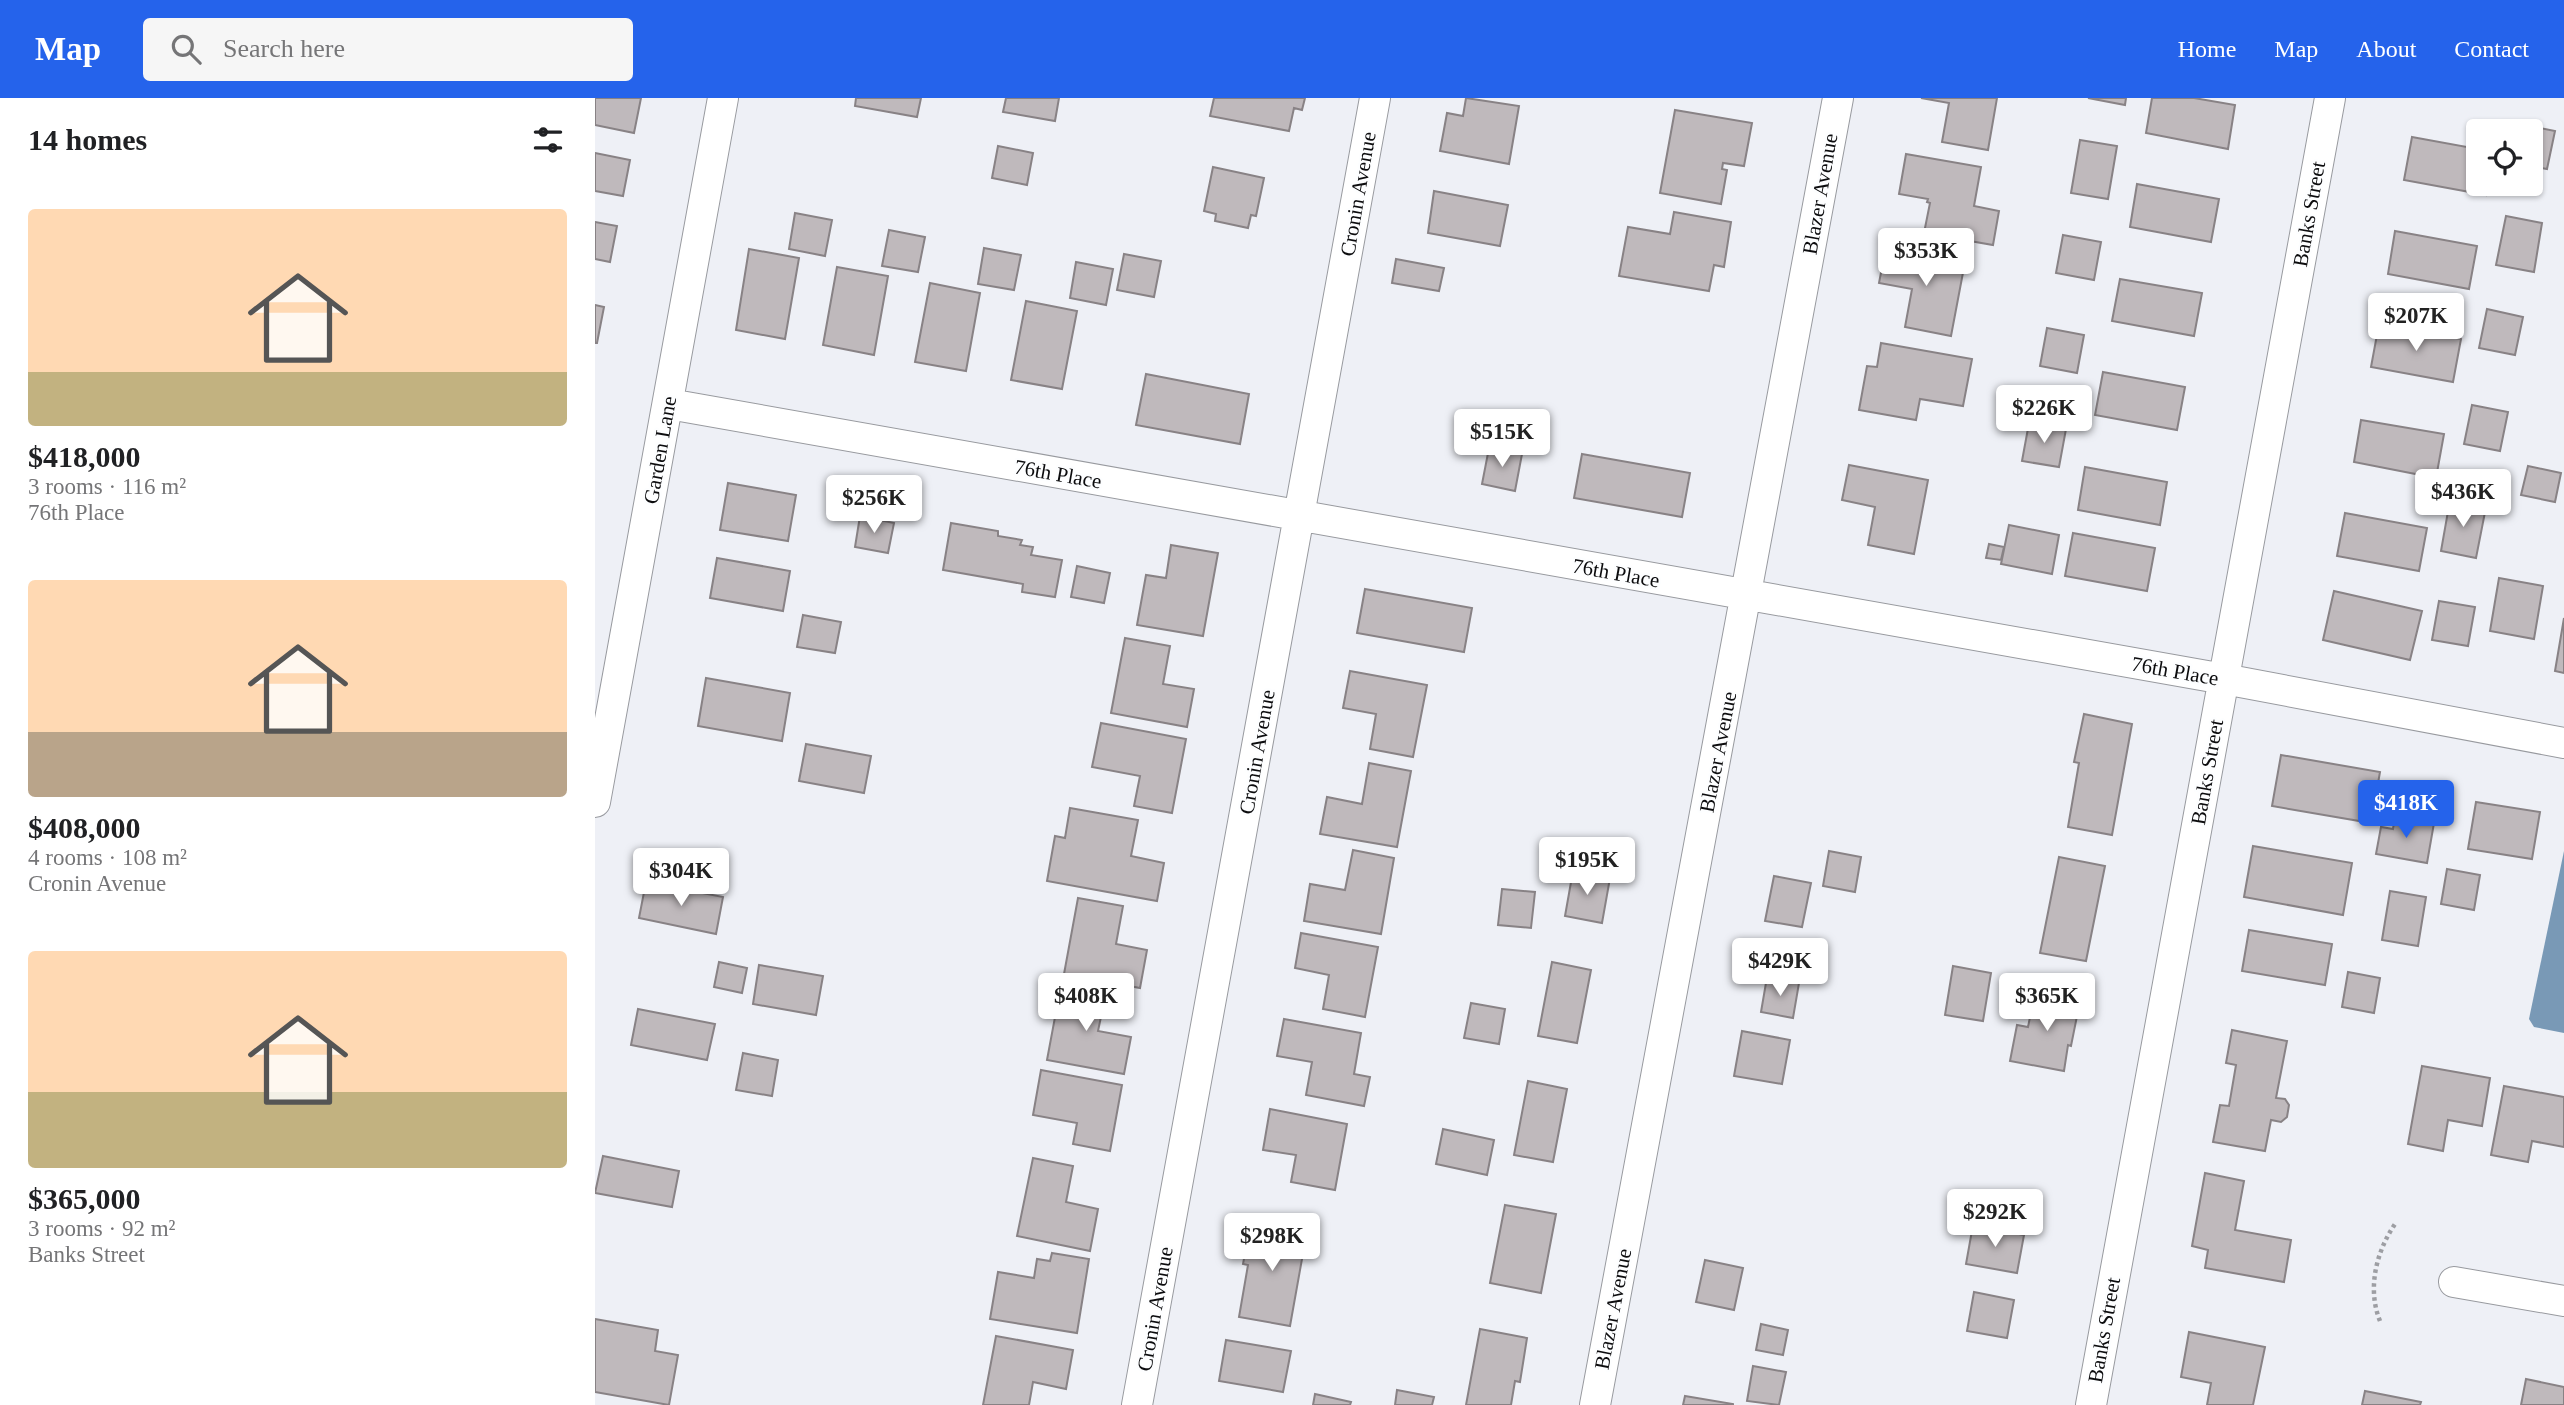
<!DOCTYPE html>
<html lang="en">
<head>
<meta charset="utf-8">
<style>
	:root { --surface:#fff; --page:#f6f6f6; --text:#202124; --muted:#757577; --accent:#2563eb }
	body { margin:0; font-family:Georgia,serif; background:var(--page); color:var(--text); height:100vh; display:flex; flex-direction:column; font-size:26px; white-space:nowrap }
	* { box-sizing:border-box; margin:0 }
	p { font-size:23px; color:var(--muted) }
	.icon { flex:none; width:38px; height:38px; fill:none; stroke:currentColor; stroke-width:2; stroke-linecap:round; stroke-linejoin:round }
	.map { position:relative; flex:1; overflow:hidden }
	.panel { display:flex; flex-direction:column; background:var(--surface); width:595px }
	.panel>* { flex:none }
	.tools { position:absolute; left:1871px; top:21px; display:grid; gap:14px }
	.tools a { display:grid; place-items:center; width:77px; height:77px; border-radius:7px; background:var(--surface); box-shadow:0 2px 5px #0004; font-size:35px }
	.price { position:absolute; translate:-50% -60px; padding:0 16px; border-radius:7px; background:#fff; color:#222; font-size:23px; line-height:46px; filter:drop-shadow(0 2px 4px #0008) }
	.price::after { content:''; position:absolute; left:50%; top:42px; width:21px; height:16px; margin-left:-10px; background:inherit; clip-path:polygon(0 0,100% 0,50% 100%) }
	.price.on { background:var(--accent); color:#fff }
	ul { padding:0; list-style:none }
	li { display:grid; align-content:center; gap:14px; height:371px; padding:0 28px }
	li span { display:grid; place-items:center; height:217px; border-radius:7px; color:#555 }
	li>.icon { margin-inline-start:auto }
	span .icon { width:126px; height:126px; fill:#fffc; stroke-width:1 }
	li b { font-size:30px }
	h2 { display:flex; justify-content:space-between; align-items:center; height:84px; padding:0 28px; font-size:30px }
	header { display:flex; align-items:center; gap:42px; box-sizing:border-box; height:98px; padding:0 35px; background:var(--accent); color:#fff }
	header strong { font-size:33px }
	nav { display:flex; gap:38px; margin-inline-start:auto; font-size:24px }
	.search { width:490px; height:63px; background:var(--page); display:flex; align-items:center; gap:18px; box-sizing:border-box; padding:0 24px; border-radius:7px; color:var(--muted); font-size:26px }
	main { display:flex; flex:1; min-height:0 }
	.map>svg:first-child { display:block }
	.water { fill:#7999b6 }
	.building { fill:#bfb9bc; stroke:#888285; stroke-width:2 }
	.lines { fill:none; stroke-linecap:round; stroke-linejoin:round }
	.minor-casing { stroke:#989a9f; stroke-width:32 }
	.path { stroke:#9d9ea3; stroke-width:4.5; stroke-dasharray:3.5 3.5; stroke-linecap:butt }
	.minor { stroke:#fff; stroke-width:30 }
	.labels { text-anchor:middle; stroke-width:5; stroke-linejoin:round; paint-order:stroke }
	.street-label { font-size:21px; fill:#0c0c0e; stroke:#fdfeff }
</style>
</head>
<body>
<header>
<strong>Map</strong>
<div class="search"><svg class="icon" aria-label="search" viewBox="0 0 24 24"><circle cx="10" cy="10" r="6"/><path d="M15 15l6 6"/></svg>Search here</div>
<nav><a>Home</a><a>Map</a><a>About</a><a>Contact</a></nav>
</header>
<main>
<section class="panel">
<h2>14 homes<svg class="icon" aria-label="filters" viewBox="0 0 24 24"><path d="M4 7h16M4 17h16"/><circle cx="9" cy="7" r="2"/><circle cx="15" cy="17" r="2"/></svg></h2>
<ul>
<li><span style="background:linear-gradient(#ffd9b3 75%,#c2b280 0)"><svg class="icon" aria-label="home" viewBox="0 0 24 24"><path d="M3 11l9-7 9 7M6 9v11h12V9"/></svg></span><div><b>$418,000</b><p>3 rooms · 116 m²</p><p>76th Place</p></div></li>
<li><span style="background:linear-gradient(#ffd9b3 70%,#b9a48a 0)"><svg class="icon" aria-label="home" viewBox="0 0 24 24"><path d="M3 11l9-7 9 7M6 9v11h12V9"/></svg></span><div><b>$408,000</b><p>4 rooms · 108 m²</p><p>Cronin Avenue</p></div></li>
<li><span style="background:linear-gradient(#ffd9b3 65%,#c2b280 0)"><svg class="icon" aria-label="home" viewBox="0 0 24 24"><path d="M3 11l9-7 9 7M6 9v11h12V9"/></svg></span><div><b>$365,000</b><p>3 rooms · 92 m²</p><p>Banks Street</p></div></li>
</ul>
</section>
<div class="map">
<svg width="1969" height="1307" viewBox="0 0 1969 1307">
	<rect width="100%" height="100%" fill="#eef0f6"/>
	<!-- water -->
	<path class="water" d="M1969 753V935L1939 929 1934 921Z"/>
	<!-- building -->
	<path class="building" d="M0 0H46L39 35 0 27Z
		M261 0H326L322 19 260 8Z
		M411 0H464L460 23 408 14Z
		M619 0H710L707 12 699 10 694 33 615 18Z
		M871 0 924 8 914 66 845 53 852 15 868 18Z
		M1326 0H1402L1393 52 1347 44 1354 5Z
		M1493 0H1531L1530 7Z
		M1557 0H1599L1640 7 1633 51 1551 35Z
		M1080 12 1157 25 1149 68 1128 65 1127 71 1132 72 1126 106 1065 95Z
		M1924 26 1960 33 1952 71 1936 68V33H1923Z
		M1817 39 1883 51V86H1893L1891 97 1809 82Z
		M1485 42 1522 48 1513 101 1476 95Z
		M403 48 438 55 432 87 397 80Z
		M0 55 35 62 28 98 0 93Z
		M1311 56 1386 69 1379 108 1404 113 1398 147 1329 135 1335 105 1332 104 1333 101 1304 96Z
		M618 69 669 80 661 118 656 117 653 130 620 123 621 116 609 113Z
		M1542 86 1624 101 1616 144 1535 129Z
		M839 93 913 107 905 148 833 135Z
		M1079 114 1136 124 1129 169 1119 167 1114 193 1024 178 1033 129 1075 136Z
		M200 115 237 122 230 158 194 151Z
		M1911 118 1947 125 1939 174 1901 167Z
		M0 124 22 128 15 164 0 161Z
		M294 132 330 139 323 174 287 168Z
		M1800 133 1882 148 1874 191 1793 176Z
		M1468 137 1506 144 1499 182 1461 175Z
		M1291 149 1370 164 1356 238 1310 229 1317 191 1284 185Z
		M389 150 426 157 419 192 383 186Z
		M154 151 204 160 190 241 141 232Z
		M529 156 566 163 559 199 522 192Z
		M801 161 849 170 844 193 797 185Z
		M481 164 518 171 511 207 475 200Z
		M242 169 293 178 279 257 228 247Z
		M1525 181 1607 195 1599 238 1517 223Z
		M335 185 385 195 371 273 320 264Z
		M431 203 482 213 467 291 416 282Z
		M0 207 9 209 2 245H0Z
		M1892 211 1928 219 1920 257 1884 250Z
		M1784 226 1866 241 1858 284 1776 269Z
		M1452 230 1489 237 1482 275 1445 268Z
		M1286 245 1377 261 1368 308 1325 301 1321 322 1264 312 1272 268 1282 269Z
		M1508 274 1590 289 1582 332 1500 317Z
		M551 276 654 296 645 346 541 327Z
		M1877 307 1913 314 1905 353 1869 346Z
		M1766 322 1849 336 1841 380 1759 364Z
		M1434 325 1471 331 1464 369 1427 363Z
		M894 350 927 356 920 393 887 386Z
		M987 356 1095 375 1087 419 979 400Z
		M1254 367 1333 382 1319 456 1273 447 1280 409 1247 402Z
		M1933 368 1966 375 1960 404 1926 397Z
		M1490 369 1572 384 1565 427 1483 412Z
		M133 385 201 397 193 443 125 432Z
		M1855 402 1891 409 1881 460 1846 453Z
		M1750 415 1832 430 1824 473 1742 458Z
		M265 418 299 425 293 455 260 449Z
		M356 425 403 433V438L427 442 425 447 438 449 436 457 467 462 460 499 427 494 428 486 348 472Z
		M1414 427 1464 437 1457 476 1406 466Z
		M1478 435 1560 450 1552 493 1470 478Z
		M1394 446 1409 449 1406 462 1391 460Z
		M576 447 623 455 608 538 542 527 551 477 571 480Z
		M122 460 195 473 188 513 115 500Z
		M482 468 515 475 509 505 476 499Z
		M1904 480 1948 488 1939 541 1895 533Z
		M770 491 877 510 869 554 762 535Z
		M1739 493 1827 513 1815 562 1728 542Z
		M1844 503 1880 509 1873 548 1837 542Z
		M208 517 246 524 240 555 202 549Z
		M1969 520V575L1960 573Z
		M530 540 575 548 568 586 599 591 592 629 516 615Z
		M755 573 832 587 818 659 775 651 781 616 748 610Z
		M111 580 195 595 187 643 103 628Z
		M1489 616 1537 626 1517 737 1473 729 1484 665 1479 664Z
		M506 625 591 641 577 715 539 708 545 678 497 669Z
		M211 646 276 658 269 695 204 683Z
		M1686 657 1785 674 1776 725 1677 708Z
		M774 665 816 673 802 749 725 736 732 699 767 706Z
		M1881 704 1945 714 1937 761 1873 751Z
		M475 710 543 722 536 758 569 765 562 803 452 783 460 738 470 740Z
		M1800 719 1839 725 1832 765 1781 756 1786 729 1798 731Z
		M1658 748 1757 765 1748 817 1649 799Z
		M758 752 799 760 786 836 709 823 715 786 750 792Z
		M1234 753 1266 759 1260 794 1228 788Z
		M1464 759 1510 768 1491 863 1445 855Z
		M1852 771 1885 777 1879 812 1846 806Z
		M978 773 1015 780 1007 825 970 818Z
		M1179 778 1216 785 1207 829 1170 823Z
		M51 784 128 799 121 836 44 820Z
		M907 791 940 794 936 830 903 827Z
		M1795 793 1831 799 1823 848 1787 842Z
		M483 800 528 808 521 846 552 852 545 890 469 876Z
		M1654 832 1737 846 1730 887 1647 873Z
		M706 835 783 849 770 919 728 911 734 877 700 870Z
		M124 864 152 870 147 895 119 889Z
		M957 864 996 872 982 945 943 938Z
		M164 867 228 878 221 917 158 906Z
		M1358 868 1396 875 1388 923 1350 917Z
		M1753 874 1785 880 1779 915 1747 909Z
		M1172 879 1204 885 1198 920 1166 914Z
		M466 887 511 895 503 933 536 939 529 976 452 962Z
		M1440 895 1485 903 1476 948 1473 947 1469 973 1415 963 1422 927 1433 929Z
		M876 905 910 911 904 946 869 940Z
		M43 911 120 926 112 962 36 947Z
		M689 921 766 935 759 976 775 979 769 1008 711 997 717 964 682 958Z
		M1637 932 1692 943 1681 1000 1690 1001 1694 1007 1692 1019 1686 1024 1676 1022 1670 1053 1618 1044 1625 1007 1634 1008 1641 967 1631 965Z
		M1147 933 1195 942 1187 986 1139 978Z
		M148 955 183 962 177 998 141 992Z
		M1827 968 1895 980 1887 1028 1853 1022 1848 1053 1813 1046Z
		M446 972 527 987 515 1053 478 1046 482 1025 438 1017Z
		M933 983 972 991 958 1064 919 1057Z
		M1909 988 1969 999V1049L1937 1043 1933 1064 1896 1057Z
		M675 1011 752 1026 740 1092 696 1084 701 1057 668 1052Z
		M848 1031 899 1042 892 1077 841 1066Z
		M8 1058 84 1073 77 1109 0 1095Z
		M438 1060 478 1068 471 1104 503 1111 495 1153 422 1138Z
		M1610 1075 1649 1083 1640 1132 1696 1142 1689 1184 1610 1170 1613 1152 1597 1148Z
		M910 1107 961 1116 946 1195 895 1185Z
		M656 1123 712 1133 695 1228 644 1219 653 1167 648 1166Z
		M1378 1127 1429 1137 1422 1175 1371 1166Z
		M457 1155 494 1161 482 1235 395 1221 403 1174 439 1180 442 1161 455 1163Z
		M1110 1162 1148 1170 1139 1212 1101 1204Z
		M1379 1194 1419 1202 1412 1240 1372 1233Z
		M0 1221 63 1232 60 1253 83 1257 74 1307 0 1294Z
		M1166 1226 1193 1232 1188 1257 1161 1252Z
		M885 1231 932 1240 925 1284 920 1283 916 1307H871Z
		M1594 1234 1670 1249 1658 1307H1612L1616 1285 1586 1279Z
		M401 1238 478 1252 471 1291 438 1284 434 1307H388Z
		M631 1242 696 1253 688 1294 624 1283Z
		M1158 1268 1191 1274 1184 1307 1152 1303Z
		M1931 1281 1969 1289V1307H1926Z
		M802 1292 839 1299 837 1307H800Z
		M1770 1293 1826 1304 1825 1307H1767Z
		M720 1296 756 1304 755 1307H718Z
		M1090 1298 1138 1306V1307H1088Z"/>
	<g class="lines">
		<!-- minor casing -->
		<g class="minor-casing">
			<path id="minor" d="M74 306 1629 581 1969 645
				M0 704 128 0
				M1859 1184 1969 1203
				M542 1307 780 0
				M1000 1307 1243 0
				M1496 1307 1735 0"/>
		</g>
		<!-- path -->
		<path class="path" d="M1785 1223C1772 1191 1781 1154 1800 1126"/>
		<!-- minor -->
		<use href="#minor" class="minor"/>
	</g>
	<g class="labels">
		<!-- street labels -->
		<g class="street-label">
			<text transform="translate(763 96) rotate(-80)" y="7">Cronin Avenue</text>
			<text transform="translate(1225 96) rotate(-80)" y="7">Blazer Avenue</text>
			<text transform="translate(1714 116) rotate(-80)" y="7">Banks Street</text>
			<text transform="translate(65 352) rotate(-80)" y="7">Garden Lane</text>
			<text transform="translate(463 376) rotate(10)" y="7">76th Place</text>
			<text transform="translate(1021 475) rotate(10)" y="7">76th Place</text>
			<text transform="translate(1580 573) rotate(10)" y="7">76th Place</text>
			<text transform="translate(662 654) rotate(-80)" y="7">Cronin Avenue</text>
			<text transform="translate(1123 654) rotate(-79)" y="7">Blazer Avenue</text>
			<text transform="translate(1612 674) rotate(-80)" y="7">Banks Street</text>
			<text transform="translate(560 1211) rotate(-80)" y="7">Cronin Avenue</text>
			<text transform="translate(1018 1211) rotate(-79)" y="7">Blazer Avenue</text>
			<text transform="translate(1509 1232) rotate(-80)" y="7">Banks Street</text>
		</g>
	</g>
</svg>
<div class="tools">
<a><svg class="icon" aria-label="locate" viewBox="0 0 24 24"><circle cx="12" cy="12" r="6"/><path d="M12 2v4M12 18v4M2 12h4M18 12h4"/></svg></a>
</div>
<b class="price" style="left:1331px;top:190px">$353K</b>
<b class="price" style="left:1821px;top:255px">$207K</b>
<b class="price" style="left:1449px;top:347px">$226K</b>
<b class="price" style="left:907px;top:371px">$515K</b>
<b class="price" style="left:1868px;top:431px">$436K</b>
<b class="price" style="left:279px;top:437px">$256K</b>
<b class="price on" style="left:1811px;top:742px">$418K</b>
<b class="price" style="left:992px;top:799px">$195K</b>
<b class="price" style="left:86px;top:810px">$304K</b>
<b class="price" style="left:1185px;top:900px">$429K</b>
<b class="price" style="left:491px;top:935px">$408K</b>
<b class="price" style="left:1452px;top:935px">$365K</b>
<b class="price" style="left:1400px;top:1151px">$292K</b>
<b class="price" style="left:677px;top:1175px">$298K</b>
</div>
</main>
</body>
</html>
